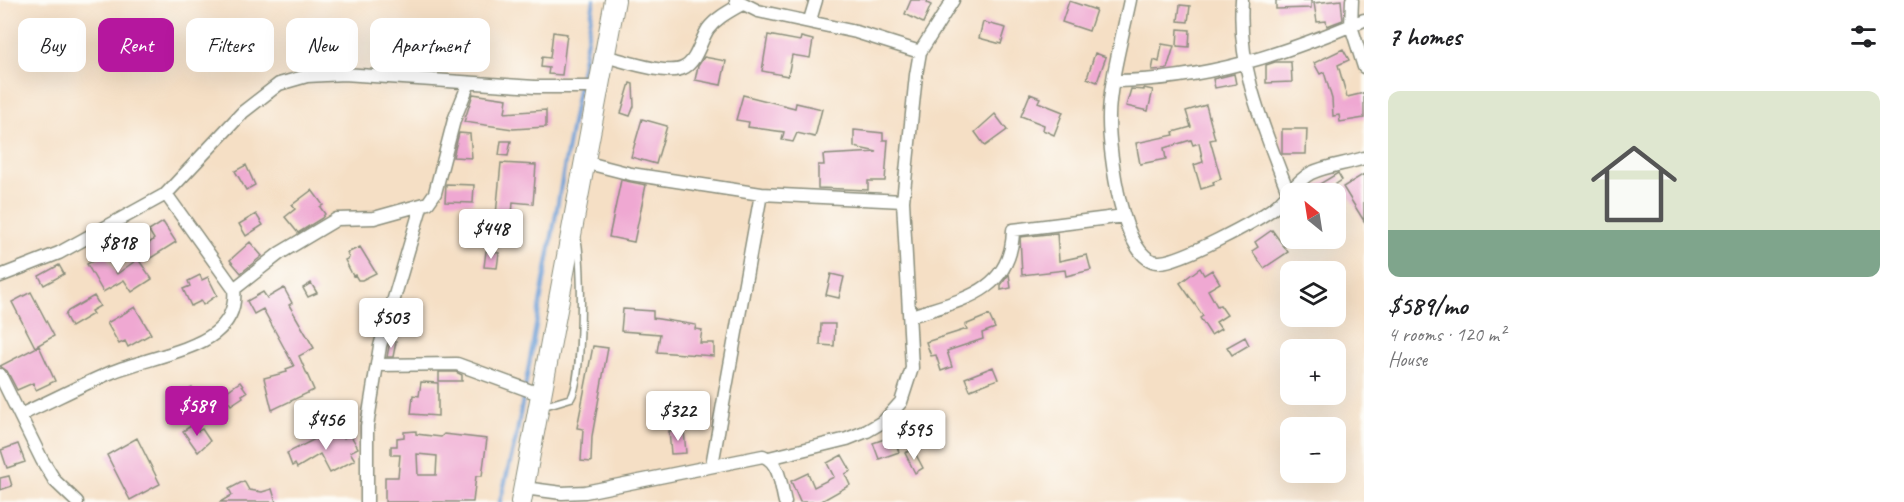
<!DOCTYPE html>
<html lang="en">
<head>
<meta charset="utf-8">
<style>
	:root { --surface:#fff; --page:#f2f2f2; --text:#202124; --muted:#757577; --line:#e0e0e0; --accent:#b5179e }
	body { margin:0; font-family:Caveat,sans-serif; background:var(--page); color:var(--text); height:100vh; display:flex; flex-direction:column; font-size:22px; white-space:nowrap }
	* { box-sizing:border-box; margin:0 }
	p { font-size:20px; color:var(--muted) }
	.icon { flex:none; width:33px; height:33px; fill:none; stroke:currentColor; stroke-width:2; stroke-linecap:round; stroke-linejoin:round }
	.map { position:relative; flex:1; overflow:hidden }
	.side { display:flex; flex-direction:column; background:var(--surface); width:540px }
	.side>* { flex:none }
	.hud { position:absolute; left:18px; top:18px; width:570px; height:54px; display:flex; gap:12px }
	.needle { width:39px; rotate:330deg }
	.controls { position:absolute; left:1280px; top:183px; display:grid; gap:12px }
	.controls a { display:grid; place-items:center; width:66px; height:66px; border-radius:12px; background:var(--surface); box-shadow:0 6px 24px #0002; font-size:30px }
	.price { position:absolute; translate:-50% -51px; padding:0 14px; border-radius:6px; background:#fff; color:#222; font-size:20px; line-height:39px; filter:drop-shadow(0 2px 3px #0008) }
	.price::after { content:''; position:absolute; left:50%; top:36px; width:18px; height:14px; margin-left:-9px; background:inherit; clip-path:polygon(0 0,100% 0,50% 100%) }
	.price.active { background:var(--accent); color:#fff }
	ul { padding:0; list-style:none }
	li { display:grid; align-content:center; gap:12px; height:318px; padding:0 24px }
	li+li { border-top:2px solid var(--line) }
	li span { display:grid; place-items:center; height:186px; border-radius:12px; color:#555 }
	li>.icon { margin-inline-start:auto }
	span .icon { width:108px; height:108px; fill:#fffc; stroke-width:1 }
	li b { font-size:26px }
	h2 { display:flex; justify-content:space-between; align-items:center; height:72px; padding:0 24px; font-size:26px }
	.tag { padding:0 21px; border-radius:12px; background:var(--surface); box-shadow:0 6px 24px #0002; font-size:21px; line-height:54px }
	.tag.active { background:var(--accent); color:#fff }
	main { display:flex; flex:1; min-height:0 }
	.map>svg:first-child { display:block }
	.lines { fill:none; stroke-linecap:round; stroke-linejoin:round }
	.stream { stroke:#6a9fd7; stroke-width:4 }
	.building { fill:#efa8d2; fill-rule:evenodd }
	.service-casing { stroke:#8a8e7c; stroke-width:9 }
	.minor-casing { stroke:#8a8e7c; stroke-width:15 }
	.primary-casing { stroke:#8a8e7c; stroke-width:22 }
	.service { stroke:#fff; stroke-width:6 }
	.minor { stroke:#fff; stroke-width:12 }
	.primary { stroke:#fff; stroke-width:20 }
</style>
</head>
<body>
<main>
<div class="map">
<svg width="1364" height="502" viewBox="0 0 1364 502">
	<rect width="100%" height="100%" fill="#fdfcf7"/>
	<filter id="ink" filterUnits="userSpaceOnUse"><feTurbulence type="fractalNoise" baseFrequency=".0167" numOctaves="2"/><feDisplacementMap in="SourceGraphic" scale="12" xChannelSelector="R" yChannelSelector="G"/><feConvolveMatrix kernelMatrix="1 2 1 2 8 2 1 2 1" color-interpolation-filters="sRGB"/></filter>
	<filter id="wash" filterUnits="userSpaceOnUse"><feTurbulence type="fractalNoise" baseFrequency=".008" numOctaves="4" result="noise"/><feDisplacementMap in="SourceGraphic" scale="24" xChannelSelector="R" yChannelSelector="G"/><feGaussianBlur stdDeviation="1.35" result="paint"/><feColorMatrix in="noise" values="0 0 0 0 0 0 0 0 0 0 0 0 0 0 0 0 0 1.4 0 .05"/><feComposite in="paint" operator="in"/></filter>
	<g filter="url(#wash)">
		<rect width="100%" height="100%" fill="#f5dfc5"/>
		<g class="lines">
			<!-- stream -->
			<path class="stream" d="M500 502 516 438 594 0"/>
		</g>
		<g id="blocks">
			<!-- building -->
			<path class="building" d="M911 0H928L927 3 931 5 923 23 905 14Z
				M1276 0H1311V8L1276 9Z
				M1341 0 1343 20 1327 26 1326 21 1317 22 1314 3Z
				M1069 1 1096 10 1089 31 1062 22Z
				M1180 5 1190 6 1188 22 1178 21Z
				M983 22 1006 28 1001 44 979 38Z
				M1178 29 1190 30 1189 47 1177 46Z
				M553 32 567 34 562 75 548 74 549 68 541 67 542 57 550 58Z
				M768 35 800 41 801 37 813 40 810 58 792 55 788 76 762 71Z
				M1162 44 1174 46 1167 69 1152 70 1154 60 1159 62Z
				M1343 49 1349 60 1338 65 1347 97 1364 93V118L1340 122 1339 115 1333 116 1332 99 1324 72 1320 74 1314 63Z
				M1095 53 1106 57 1097 82 1087 78Z
				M704 57 726 61 721 85 695 80 698 66Z
				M1275 62H1291L1292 82 1266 83V65Z
				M1234 74 1236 84 1215 88 1213 79Z
				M630 83 633 84 634 106 630 116 621 113Z
				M1144 88 1153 90 1148 111 1126 106 1131 89 1144 90Z
				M473 94 507 99 505 113 546 110V127L513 129 464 122Z
				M1030 94 1040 98 1038 102 1063 112 1054 135 1043 130 1044 125 1021 116Z
				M743 95 795 108 796 103 822 109 815 137 797 133 793 142 782 140 784 132 748 127 749 122 736 120Z
				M1206 105 1215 139 1210 140 1221 179 1213 182 1214 185 1201 189 1194 165 1203 162 1199 143 1193 145 1191 140 1164 148 1166 159 1140 164 1136 143 1174 135 1173 132 1191 127 1186 111Z
				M995 114 1007 130 985 146 975 132Z
				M642 119 667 126 656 164 631 157Z
				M1282 129H1307L1306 154H1282Z
				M854 130 883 133V140H888L885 181H868V190L818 188V165H824L823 155 877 152 854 147Z
				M459 133 470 134 472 158 453 157Z
				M501 141H511L508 156 499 155Z
				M501 163 536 165 533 204 513 202 512 216 496 215Z
				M246 165 255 185 246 190 235 171Z
				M1338 173 1342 180 1321 194H1303Z
				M1364 174V221L1343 187Z
				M621 180 646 185 634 242 609 237Z
				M446 184 474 185 473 203 445 202Z
				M312 190 323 205 320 207 325 214 322 218 298 233 285 217 295 209 292 205Z
				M256 214 263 225 246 236 239 224Z
				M476 216 487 218 484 232 473 230Z
				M163 222 176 242 146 261 140 251 154 239 149 231Z
				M1272 230 1288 252 1264 268 1252 251 1258 247 1255 242Z
				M1057 233 1059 261 1087 255 1091 270 1066 276 1065 270 1022 275 1020 237Z
				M250 242 262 256 241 273 230 260Z
				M360 247 376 273 362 280H358L355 275 353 276 345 260 349 258 347 253Z
				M486 251 499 253 497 268 484 267Z
				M105 254 117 274 138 259 152 279 132 292 124 280 103 292 87 264Z
				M59 265 64 274 44 285 39 276Z
				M1200 268 1204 275 1212 270 1220 283 1208 290 1217 306 1220 305 1227 315 1216 322 1221 329 1211 335 1200 318 1203 316 1180 283Z
				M831 274 844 277 839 298 826 295Z
				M1009 274 1011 288 1001 290V285Z
				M200 275 202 280 208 277 217 295 203 305 201 301 191 306 183 289 190 286 188 281Z
				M311 283 317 293 308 297 303 288Z
				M284 288 292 303 289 305 314 348 299 356 314 390 272 410 264 378 287 372 286 369 294 366 263 309 254 314 247 301 263 292 267 298Z
				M31 292 54 336 35 347 12 302Z
				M94 296 100 306 91 311 93 314 71 327 65 315 68 311Z
				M135 307 151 334 128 347 125 341 119 344 107 323Z
				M623 309 653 311V318L696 325 695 329 702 330 700 343H714V356L657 352 660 334 621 331Z
				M989 315 995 328 982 333 983 339 947 351 952 367 941 371 936 355 931 356 926 342 967 329 965 325Z
				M821 324H835L834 346 820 345Z
				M1245 337 1249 345 1232 355 1227 347Z
				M390 341 396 342 393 357H387Z
				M39 346 55 381 36 390 33 383 17 390 7 371 0 366Z
				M593 346 608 348 592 436 591 462 581 461 583 429 577 428Z
				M993 367 998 379 970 390 965 378Z
				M439 372H456L462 375V381H439Z
				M240 382 247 392 242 395 243 397 231 405 229 402 226 404 220 396Z
				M421 382 438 383V416L411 414 413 395 419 396Z
				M192 388 201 404 181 416 171 400Z
				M194 424 198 431 202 429 210 441 198 452 183 431Z
				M339 427 344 438 350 434 358 448 350 452 355 460 330 473 320 454 297 468 295 464 292 466 287 453Z
				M684 430 686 453 671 454 669 431Z
				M416 431V434L441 437 444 434 487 439 482 476H476L473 502H385V477H398L400 455H391V446H397V438L404 437V432ZM417 454 437 456 436 475H418Z
				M893 436 899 452 879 459 873 443Z
				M137 438 160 484 130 500 107 455Z
				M18 444 25 462 7 468 1 450Z
				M913 449 923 468 915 473 905 453Z
				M842 455 851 471 845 474 850 485 820 502H800L791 481 808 473 814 487 834 477 827 463Z
				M9 476 12 486 0 490V478Z
				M244 481 249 490 262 492 272 489 276 502H220L232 495 229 489Z"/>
		</g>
	</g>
	<g filter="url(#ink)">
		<use href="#blocks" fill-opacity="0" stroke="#8a8e7c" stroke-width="1.5"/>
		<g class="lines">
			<!-- service casing -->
			<g class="service-casing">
				<path id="service" d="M541 407 571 398C583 380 583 261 577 238"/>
			</g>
			<!-- minor casing -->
			<g class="minor-casing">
				<path id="minor" d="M736 0 758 11 856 32 920 52
					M1130 0C1123 34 1108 88 1109 121 1109 149 1122 265 1160 262 1182 261 1257 221 1275 207 1288 196 1296 181 1311 173 1328 165 1347 164 1364 158
					M1242 0C1237 69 1264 128 1288 192
					M1352 0 1351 26 1364 67
					M810 20 816 0
					M604 56C622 60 667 76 683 68 697 62 700 41 708 29 716 18 730 11 742 4
					M1115 81C1206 80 1281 55 1364 20
					M584 162 631 174 761 194 903 201
					M0 276 59 253 166 194 243 112 279 84 307 76 344 74 535 87H598
					M234 289 280 253 337 219 374 218 428 203 435 193 454 120 469 83
					M911 316C960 300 1012 293 1013 230L1124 216
					M377 365 457 364 542 395
					M0 375 42 460 55 481 77 502
					M20 415C51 401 81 385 112 372 141 360 191 352 215 333 229 322 236 307 234 289L166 194
					M769 458 847 439 867 431 884 421 901 402 912 368 903 201 916 75 920 52 953 0
					M712 465 761 194
					M524 488 562 493 585 492 763 456C780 462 781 487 785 502
					M367 502V426L380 346 421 207"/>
			</g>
			<!-- primary casing -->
			<g class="primary-casing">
				<path id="primary" d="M521 502 615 0"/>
			</g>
			<!-- service -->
			<use href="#service" class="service"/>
			<!-- minor -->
			<use href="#minor" class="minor"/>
			<!-- primary -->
			<use href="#primary" class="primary"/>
		</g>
	</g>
</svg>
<div class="controls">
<a><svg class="needle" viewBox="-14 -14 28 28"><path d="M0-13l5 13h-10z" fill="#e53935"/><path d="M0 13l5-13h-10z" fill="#757577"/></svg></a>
<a><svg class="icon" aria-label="layers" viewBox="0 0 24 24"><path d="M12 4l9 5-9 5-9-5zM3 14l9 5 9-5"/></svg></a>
<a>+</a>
<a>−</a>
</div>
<b class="price" style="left:491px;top:260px">$448</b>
<b class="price" style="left:118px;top:274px">$818</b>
<b class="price" style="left:391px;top:349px">$503</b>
<b class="price active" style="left:197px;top:437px">$589</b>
<b class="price" style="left:678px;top:442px">$322</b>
<b class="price" style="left:326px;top:451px">$456</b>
<b class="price" style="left:914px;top:461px">$595</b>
<div class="hud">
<a class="tag">Buy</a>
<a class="tag active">Rent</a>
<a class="tag">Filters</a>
<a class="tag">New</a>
<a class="tag">Apartment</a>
</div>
</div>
<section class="side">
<h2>7 homes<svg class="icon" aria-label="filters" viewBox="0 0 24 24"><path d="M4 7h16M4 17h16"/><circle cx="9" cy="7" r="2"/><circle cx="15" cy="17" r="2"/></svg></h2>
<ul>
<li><span style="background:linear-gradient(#dfe7d0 75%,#7fa58c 0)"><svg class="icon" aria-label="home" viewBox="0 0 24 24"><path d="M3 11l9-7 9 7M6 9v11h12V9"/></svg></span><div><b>$589/mo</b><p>4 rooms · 120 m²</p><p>House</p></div></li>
</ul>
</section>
</main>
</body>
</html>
